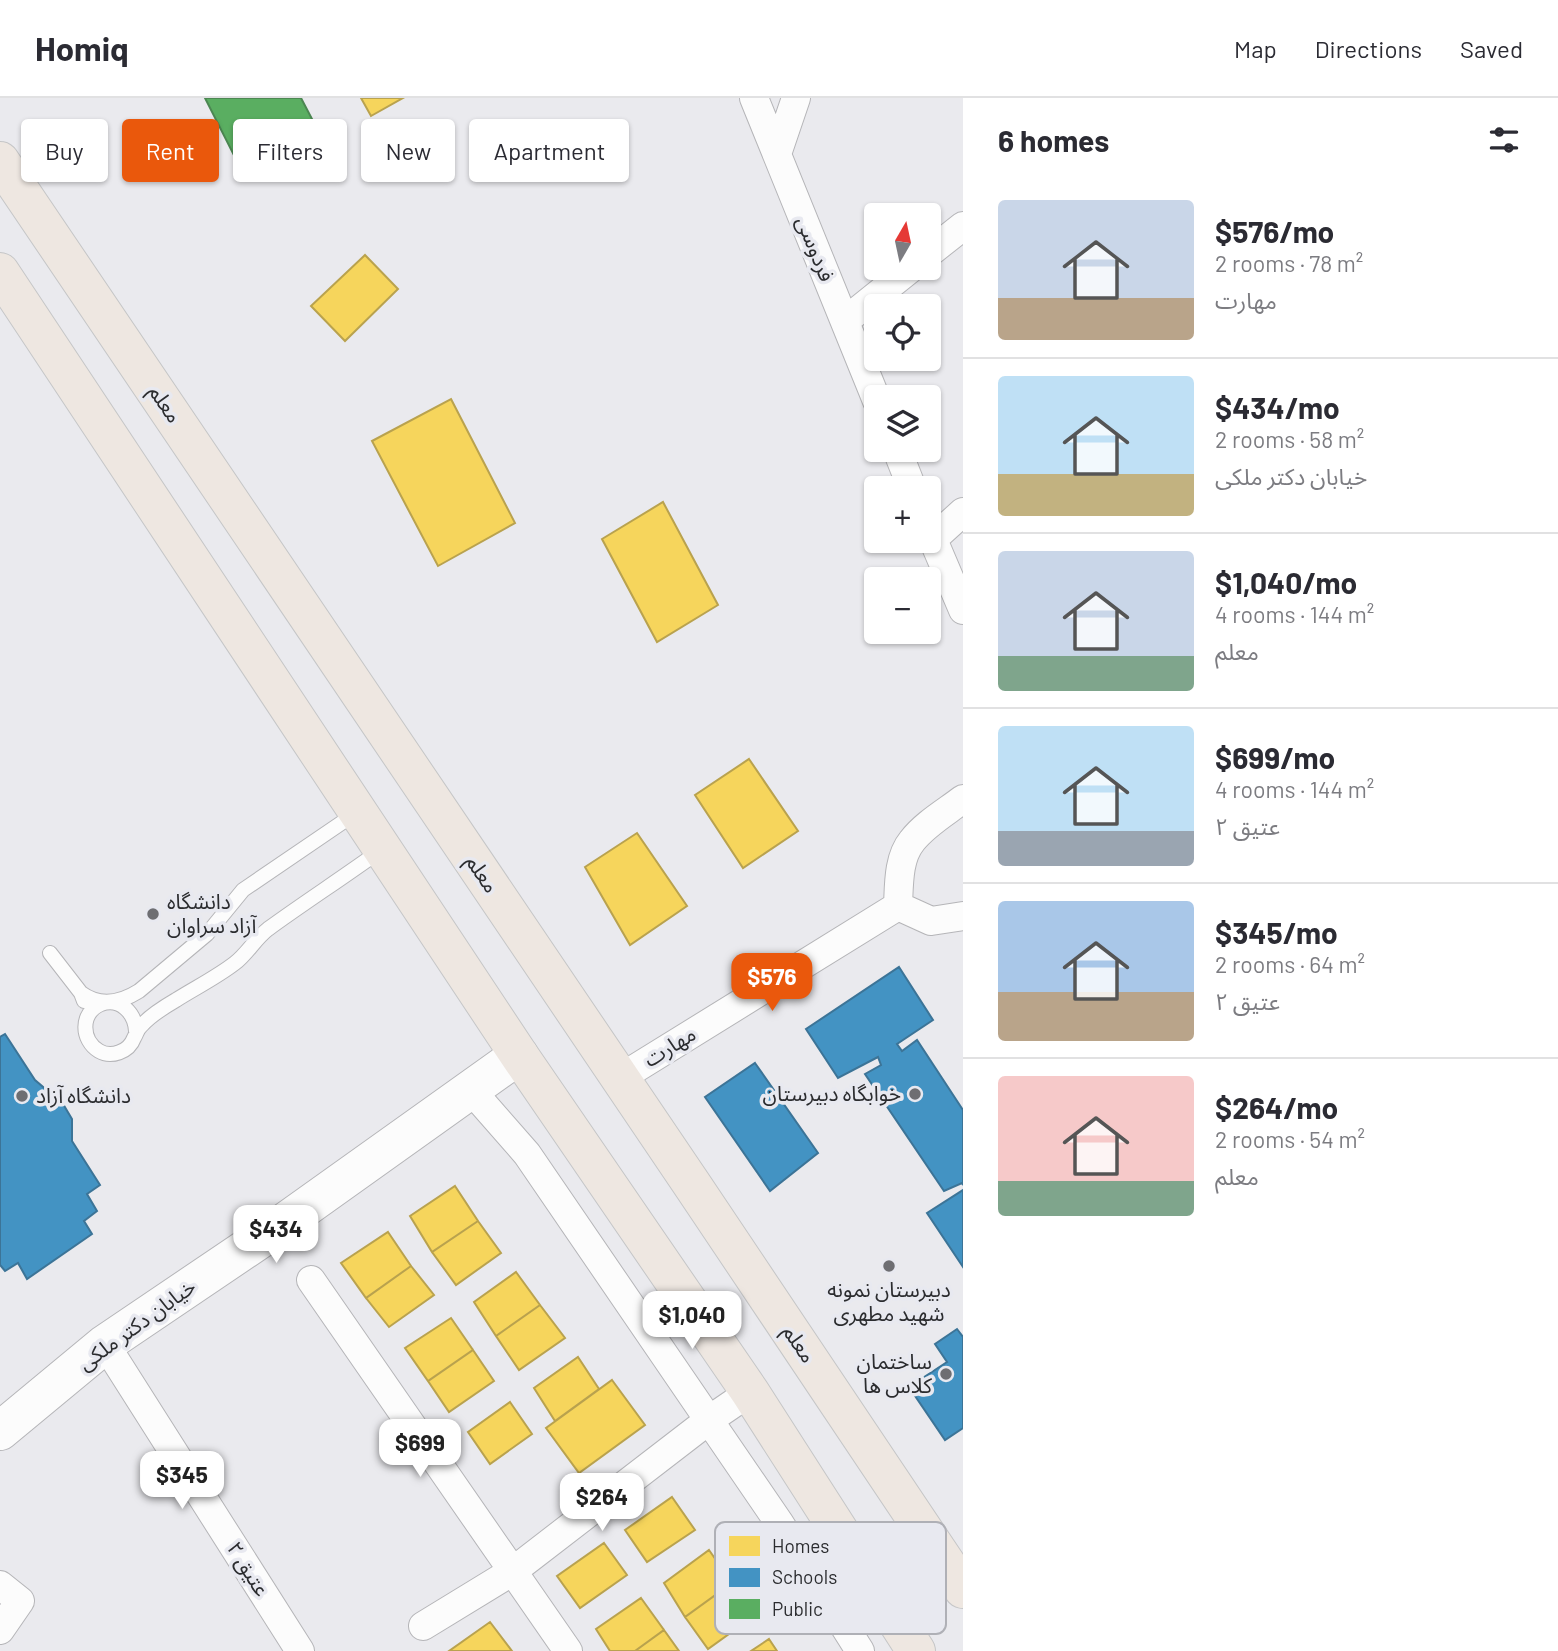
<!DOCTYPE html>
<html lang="en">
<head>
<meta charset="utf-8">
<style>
	:root { --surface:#fff; --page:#f2f2f3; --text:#2b2b33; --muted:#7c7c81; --line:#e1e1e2; --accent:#ea580c }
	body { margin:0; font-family:Barlow,"Noto Sans Arabic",sans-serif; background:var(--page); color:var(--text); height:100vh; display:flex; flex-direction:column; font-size:26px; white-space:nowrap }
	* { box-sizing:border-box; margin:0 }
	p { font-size:23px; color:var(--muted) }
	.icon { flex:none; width:38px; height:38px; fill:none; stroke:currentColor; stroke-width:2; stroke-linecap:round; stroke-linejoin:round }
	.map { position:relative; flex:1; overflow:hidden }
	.panel { display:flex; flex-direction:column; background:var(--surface); width:595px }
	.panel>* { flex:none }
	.banner { position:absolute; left:21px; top:21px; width:665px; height:63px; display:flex; gap:14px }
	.needle { width:46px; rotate:9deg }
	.controls { position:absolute; left:864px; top:105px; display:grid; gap:14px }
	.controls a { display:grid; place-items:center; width:77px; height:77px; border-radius:7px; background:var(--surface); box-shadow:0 2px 5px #0004; font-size:35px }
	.price { position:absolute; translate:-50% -60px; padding:0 16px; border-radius:14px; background:#fff; color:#222; font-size:23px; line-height:46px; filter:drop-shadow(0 2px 4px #0008) }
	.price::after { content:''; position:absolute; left:50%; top:42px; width:21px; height:16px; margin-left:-10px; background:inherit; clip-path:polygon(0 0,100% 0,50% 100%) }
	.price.current { background:var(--accent); color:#fff }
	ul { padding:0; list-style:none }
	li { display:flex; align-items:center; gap:21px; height:175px; padding:0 35px }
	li+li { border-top:2px solid var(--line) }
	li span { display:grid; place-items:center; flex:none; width:196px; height:140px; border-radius:7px; color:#555 }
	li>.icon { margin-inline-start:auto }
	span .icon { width:84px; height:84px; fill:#fffc; stroke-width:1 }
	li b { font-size:30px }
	h2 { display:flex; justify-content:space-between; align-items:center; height:84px; padding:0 35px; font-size:30px }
	.chip { padding:0 24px; border-radius:7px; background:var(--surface); box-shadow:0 2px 5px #0004; font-size:24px; line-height:63px }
	.chip.current { background:var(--accent); color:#fff }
	header { display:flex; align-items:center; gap:42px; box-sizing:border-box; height:98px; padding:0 35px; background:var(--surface); border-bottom:2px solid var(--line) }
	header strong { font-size:33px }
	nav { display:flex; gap:38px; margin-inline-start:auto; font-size:24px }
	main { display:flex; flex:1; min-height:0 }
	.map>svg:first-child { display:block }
	.homes { fill:#f6d55c; stroke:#b9a24e; stroke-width:2 }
	.schools { fill:#4393c3; stroke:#3c7497; stroke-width:2 }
	.public { fill:#5aae61; stroke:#4c8752; stroke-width:2 }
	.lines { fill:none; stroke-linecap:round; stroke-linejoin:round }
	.lane-casing { stroke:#b5b5b8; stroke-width:16 }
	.street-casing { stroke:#b5b5b8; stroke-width:30 }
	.secondary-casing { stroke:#b5b5b8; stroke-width:40 }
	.primary-casing { stroke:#c5c6c7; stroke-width:40 }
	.lane { stroke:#fcfcfc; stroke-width:14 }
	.street { stroke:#fcfcfc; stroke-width:28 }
	.secondary { stroke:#fcfcfc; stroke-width:38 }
	.primary { stroke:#eee7e1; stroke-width:38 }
	.poi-dot { fill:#6e6e72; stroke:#e8e9f0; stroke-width:2.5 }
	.labels { text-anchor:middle; stroke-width:7; stroke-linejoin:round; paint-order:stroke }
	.street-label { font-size:21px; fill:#2b2c2f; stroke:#e8e9f0 }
	.poi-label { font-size:21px; fill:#2b2c2f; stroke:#e8e9f0; text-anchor:start }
	.key { fill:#e8e9f0; stroke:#afb0b6; stroke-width:2 }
	.key-label { font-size:19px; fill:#2b2c2f }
</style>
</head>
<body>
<header>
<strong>Homiq</strong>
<nav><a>Map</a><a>Directions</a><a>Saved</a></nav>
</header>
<main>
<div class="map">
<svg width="963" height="1553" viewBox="0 0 963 1553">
	<rect width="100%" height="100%" fill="#eaeaee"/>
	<!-- homes -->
	<path class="homes" d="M361 0H403L371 18Z
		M365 157 398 191 345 243 311 208Z
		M451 301 515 425 438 468 372 343Z
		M663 404 718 507 657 544 602 441Z
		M749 661 798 733 743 770 695 697Z
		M637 735 687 808 630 847 585 769Z
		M455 1088 478 1123 432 1154 410 1118Z
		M478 1123 501 1155 456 1187 432 1154Z
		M388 1134 411 1168 366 1200 341 1165Z
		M411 1168 434 1197 389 1229 366 1200Z
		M516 1174 540 1207 496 1238 474 1204Z
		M540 1207 565 1240 519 1272 496 1238Z
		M451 1220 473 1252 428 1283 405 1250Z
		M473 1252 494 1283 449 1314 428 1283Z
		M578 1259 599 1291 555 1323 534 1290Z
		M612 1282 645 1327 579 1375 546 1330Z
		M510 1304 532 1336 490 1366 468 1334Z
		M672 1399 695 1432 647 1464 625 1432Z
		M604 1445 627 1477 580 1510 557 1478Z
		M709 1452 732 1485 685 1519 664 1485Z
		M732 1485 754 1518 708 1551 685 1519Z
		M641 1500 664 1532 635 1553H610L596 1531Z
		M490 1524 512 1553H449Z
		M664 1532 679 1553H635Z
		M769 1541 777 1553H751Z"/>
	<!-- schools -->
	<path class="schools" d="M899 869 933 922 897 946 902 953 917 942 963 1012V1087L962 1085 944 1093 865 976 881 967 878 959 838 980 806 931Z
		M5 936 35 982 63 1006 72 1021V1043L100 1087 87 1096 97 1113 84 1123 92 1136 27 1181 18 1165 5 1173 0 1167V939Z
		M755 965 818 1055 770 1093 705 999Z
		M963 1092V1169L927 1115Z
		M957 1231 963 1239V1330L945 1342 909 1289 947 1264 935 1246Z"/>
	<!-- public -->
	<path class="public" d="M205 0H301L323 42 246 81Z"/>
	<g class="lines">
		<!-- lane casing -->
		<g class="lane-casing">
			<path id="lane" d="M50 855 81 895 84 903
				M81 895C100 909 120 905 139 893L207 836 243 792 356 715
				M136 933C135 915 120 899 101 906 80 915 81 942 99 953 111 960 129 954 134 940 137 935 137 931 142 927 151 917 164 909 176 902 195 890 217 879 235 865 247 856 255 841 268 831 305 804 344 779 381 752"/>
		</g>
		<!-- street casing -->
		<g class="street-casing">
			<path id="street" d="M754 0 877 303
				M777 56 796 0
				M929 155 963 128
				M845 223 911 170
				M897 352 912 390
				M929 432 963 512
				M933 441 963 414
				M898 808C899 787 898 760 912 743 925 726 946 714 963 701
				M898 808 931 823 963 818
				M620 980 898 808
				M471 992 527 1056 780 1426 860 1553
				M311 1182 568 1553
				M105 1246 300 1553
				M0 1487 20 1503 0 1532
				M423 1528 513 1473 709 1322 750 1294"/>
		</g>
		<!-- secondary casing -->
		<g class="secondary-casing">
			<path id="secondary" d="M0 1333 105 1246 278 1129 519 957"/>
		</g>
		<!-- primary casing -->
		<g class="primary-casing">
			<path id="primary" d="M0 63 693 1088 963 1491
				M0 174 519 957 750 1294 916 1553"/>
		</g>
		<!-- lane -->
		<use href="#lane" class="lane"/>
		<!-- street -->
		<use href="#street" class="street"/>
		<!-- secondary -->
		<use href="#secondary" class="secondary"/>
		<!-- primary -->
		<use href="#primary" class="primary"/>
	</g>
	<!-- markers -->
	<g class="poi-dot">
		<circle cx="153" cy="816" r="7"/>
		<circle cx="915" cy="996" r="7"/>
		<circle cx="22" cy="998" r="7"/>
		<circle cx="889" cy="1168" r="7"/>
		<circle cx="946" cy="1276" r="7"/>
	</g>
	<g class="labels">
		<!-- street labels -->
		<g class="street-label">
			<text transform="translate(815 151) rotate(68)" y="7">فردوسی</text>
			<text transform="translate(165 306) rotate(56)" y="7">معلم</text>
			<text transform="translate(482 776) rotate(56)" y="7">معلم</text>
			<text transform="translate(670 949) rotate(-32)" y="7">مهارت</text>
			<text transform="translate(137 1227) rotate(-36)" y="7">خیابان دکتر ملکی</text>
			<text transform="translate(799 1246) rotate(56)" y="7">معلم</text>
			<text transform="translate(248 1471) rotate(58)" y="7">عتیق ۲</text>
		</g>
		<!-- poi labels -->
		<g class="poi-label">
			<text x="167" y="811">دانشگاه<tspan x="167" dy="24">آزاد سراوان</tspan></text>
			<text x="901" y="1003" text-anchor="end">خوابگاه دبیرستان</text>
			<text x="36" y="1005">دانشگاه آزاد</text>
			<text x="889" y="1199" text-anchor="middle">دبیرستان نمونه<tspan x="889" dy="24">شهید مطهری</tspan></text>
			<text x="932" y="1271" text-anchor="end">ساختمان<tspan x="932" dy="24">کلاس ها</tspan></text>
		</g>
	</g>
	<!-- legend -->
	<rect x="715" y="1424" width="231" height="112" rx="10" class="key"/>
	<rect x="729" y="1438" width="31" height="20" fill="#f6d55c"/>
	<rect x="729" y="1470" width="31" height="19" fill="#4393c3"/>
	<rect x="729" y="1501" width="31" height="20" fill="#5aae61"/>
	<g class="key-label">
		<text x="772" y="1455">Homes</text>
		<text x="772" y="1486">Schools</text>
		<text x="772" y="1518">Public</text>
	</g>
</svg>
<div class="controls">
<a><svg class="needle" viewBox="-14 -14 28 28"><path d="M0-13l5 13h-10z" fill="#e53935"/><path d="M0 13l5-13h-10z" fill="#7c7c81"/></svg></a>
<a><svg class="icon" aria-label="locate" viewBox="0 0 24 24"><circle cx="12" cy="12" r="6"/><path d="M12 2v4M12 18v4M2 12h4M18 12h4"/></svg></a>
<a><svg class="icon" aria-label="layers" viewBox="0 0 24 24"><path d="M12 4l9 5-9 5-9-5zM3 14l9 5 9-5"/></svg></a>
<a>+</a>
<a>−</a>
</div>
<b class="price current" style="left:772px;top:915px">$576</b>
<b class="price" style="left:276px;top:1167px">$434</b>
<b class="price" style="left:692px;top:1253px">$1,040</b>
<b class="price" style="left:420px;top:1381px">$699</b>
<b class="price" style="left:182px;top:1413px">$345</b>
<b class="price" style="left:602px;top:1435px">$264</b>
<div class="banner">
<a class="chip">Buy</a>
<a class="chip current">Rent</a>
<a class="chip">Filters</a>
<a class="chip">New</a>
<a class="chip">Apartment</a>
</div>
</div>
<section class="panel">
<h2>6 homes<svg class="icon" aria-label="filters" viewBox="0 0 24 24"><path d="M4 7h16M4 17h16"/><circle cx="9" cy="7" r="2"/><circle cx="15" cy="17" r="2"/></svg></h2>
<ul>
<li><span style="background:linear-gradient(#c9d6e8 70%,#b9a48a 0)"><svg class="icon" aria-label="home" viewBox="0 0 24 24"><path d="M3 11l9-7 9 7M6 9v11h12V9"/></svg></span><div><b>$576/mo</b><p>2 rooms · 78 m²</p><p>مهارت</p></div></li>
<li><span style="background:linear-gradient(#bfe0f5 70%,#c2b280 0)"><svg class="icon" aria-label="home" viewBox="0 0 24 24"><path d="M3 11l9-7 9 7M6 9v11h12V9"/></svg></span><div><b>$434/mo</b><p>2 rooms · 58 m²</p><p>خیابان دکتر ملکی</p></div></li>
<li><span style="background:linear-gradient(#c9d6e8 75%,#7fa58c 0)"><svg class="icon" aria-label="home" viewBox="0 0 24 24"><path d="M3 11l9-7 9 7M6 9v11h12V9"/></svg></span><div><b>$1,040/mo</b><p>4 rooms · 144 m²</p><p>معلم</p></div></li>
<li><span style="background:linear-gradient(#bfe0f5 75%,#9aa5b1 0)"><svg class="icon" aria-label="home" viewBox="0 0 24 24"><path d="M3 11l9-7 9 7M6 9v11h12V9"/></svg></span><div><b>$699/mo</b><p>4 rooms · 144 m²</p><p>عتیق ۲</p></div></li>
<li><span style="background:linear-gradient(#a9c7e8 65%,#b9a48a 0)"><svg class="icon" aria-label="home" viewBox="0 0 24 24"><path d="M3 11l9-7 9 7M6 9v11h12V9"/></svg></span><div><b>$345/mo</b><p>2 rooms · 64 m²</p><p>عتیق ۲</p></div></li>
<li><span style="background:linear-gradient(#f6c9c9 75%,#7fa58c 0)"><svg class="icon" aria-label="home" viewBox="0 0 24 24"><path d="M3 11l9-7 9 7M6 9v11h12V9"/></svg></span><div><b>$264/mo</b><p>2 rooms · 54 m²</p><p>معلم</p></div></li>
</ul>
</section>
</main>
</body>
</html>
